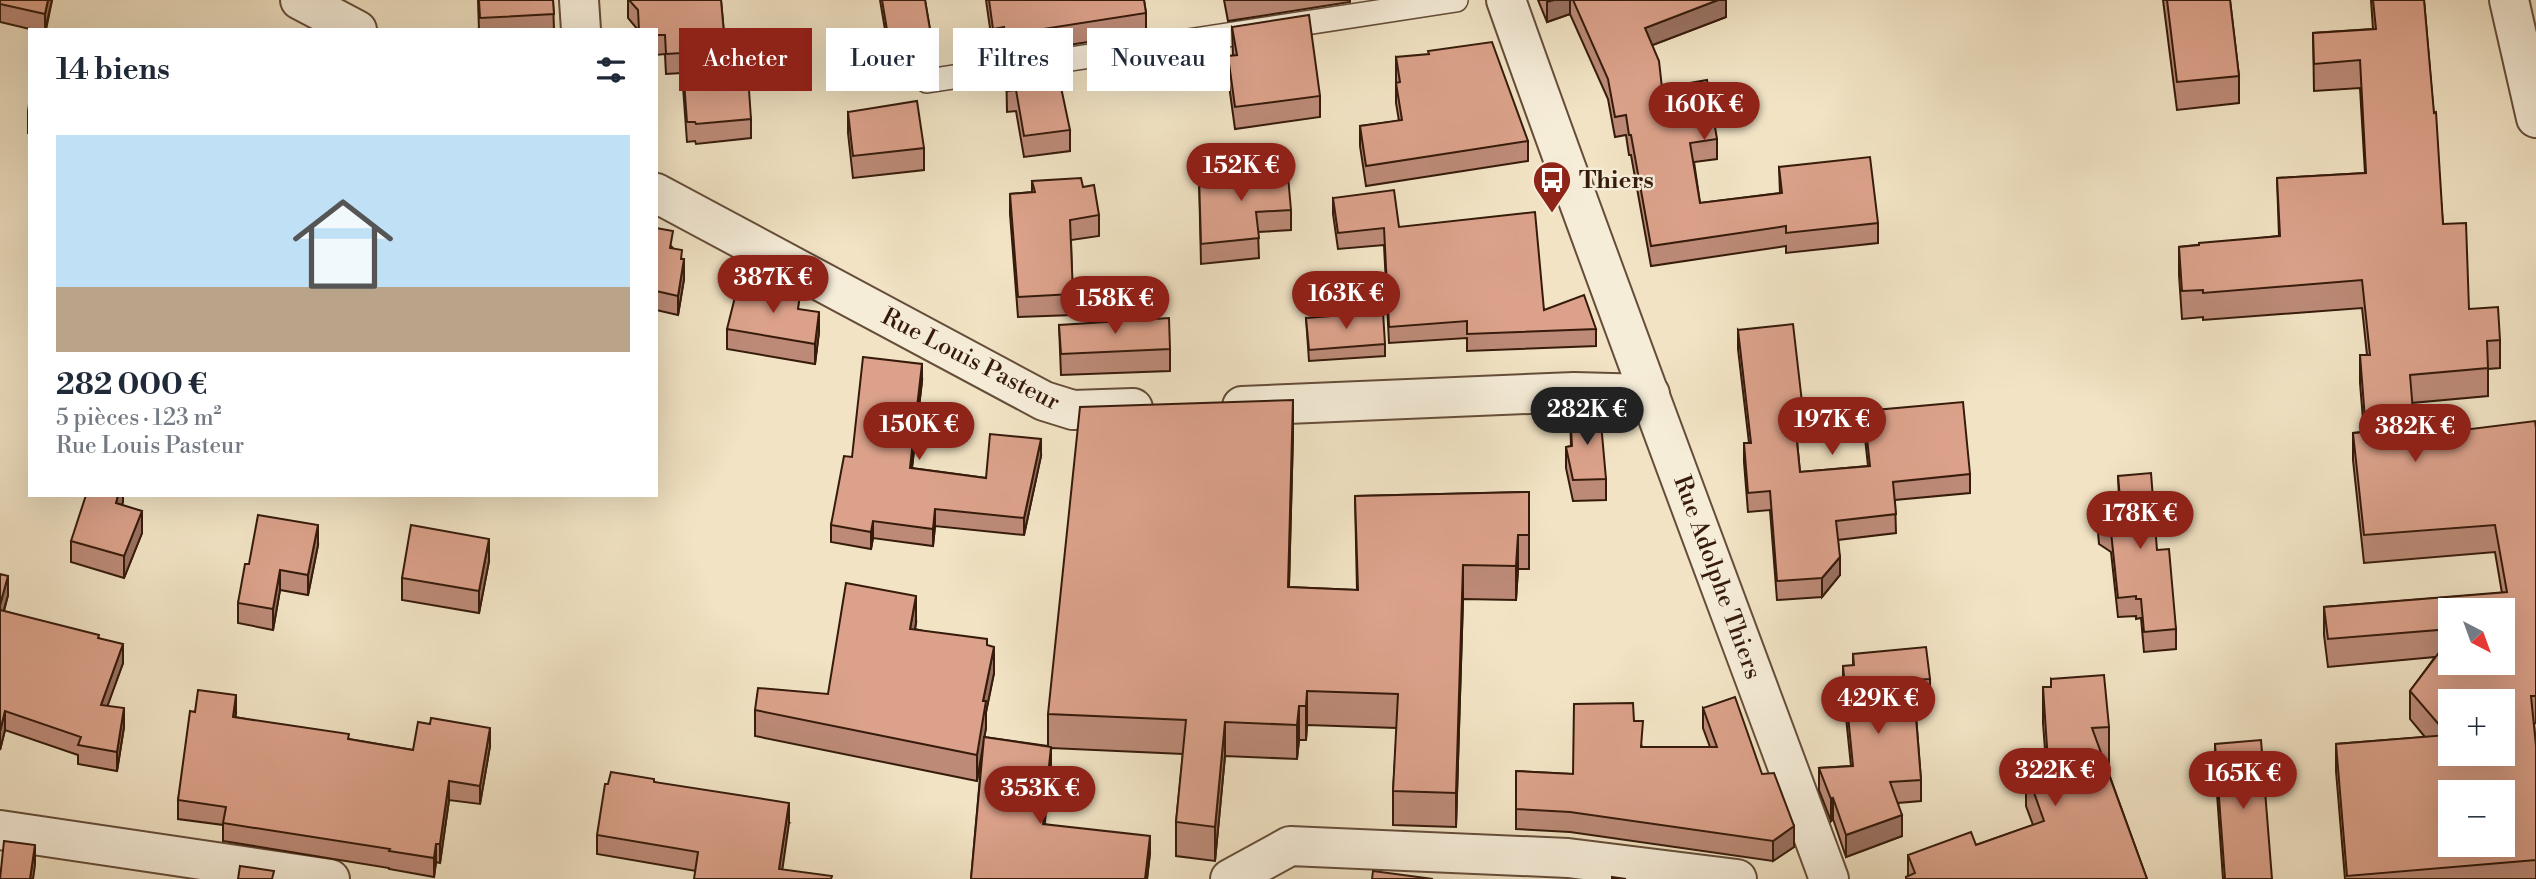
<!DOCTYPE html>
<html lang="fr">
<head>
<meta charset="utf-8">
<style>
	:root { --surface:#fff; --page:#f6f6f7; --text:#1f2937; --muted:#747a83; --line:#e0e1e3; --accent:#8f2418 }
	body { margin:0; font-family:"Libre Bodoni",serif; background:var(--page); color:var(--text); height:100vh; display:flex; flex-direction:column; font-size:26px; white-space:nowrap }
	* { box-sizing:border-box; margin:0 }
	p { font-size:23px; color:var(--muted) }
	.icon { flex:none; width:38px; height:38px; fill:none; stroke:currentColor; stroke-width:2; stroke-linecap:round; stroke-linejoin:round }
	.map { position:relative; flex:1; overflow:hidden }
	.panel { position:absolute; left:28px; top:28px; width:630px; height:469px; display:flex; flex-direction:column; background:var(--surface); border-radius:0px; box-shadow:0 7px 28px #0002 }
	.panel>* { flex:none }
	.hud { position:absolute; left:679px; top:28px; width:665px; height:63px; display:flex; gap:14px }
	.needle { width:46px; rotate:139deg }
	.controls { position:absolute; left:2438px; top:598px; display:grid; gap:14px }
	.controls a { display:grid; place-items:center; width:77px; height:77px; border-radius:0px; background:var(--surface); box-shadow:0 7px 28px #0002; font-size:35px }
	.price { position:absolute; translate:-50% -60px; padding:0 16px; border-radius:24px; background:var(--accent); color:#fff; font-size:23px; line-height:46px; filter:drop-shadow(0 2px 4px #0008) }
	.price::after { content:''; position:absolute; left:50%; top:42px; width:21px; height:16px; margin-left:-10px; background:inherit; clip-path:polygon(0 0,100% 0,50% 100%) }
	.price.active { background:#222; color:#fff }
	ul { padding:0; list-style:none }
	li { display:grid; align-content:center; gap:14px; height:371px; padding:0 28px }
	li+li { border-top:2px solid var(--line) }
	li span { display:grid; place-items:center; height:217px; border-radius:0px; color:#555 }
	li>.icon { margin-inline-start:auto }
	span .icon { width:126px; height:126px; fill:#fffc; stroke-width:1 }
	li b { font-size:30px }
	h2 { display:flex; justify-content:space-between; align-items:center; height:84px; padding:0 28px; font-size:30px }
	.tag { padding:0 24px; border-radius:0px; background:var(--surface); box-shadow:0 7px 28px #0002; font-size:24px; line-height:63px }
	.tag.active { background:var(--accent); color:#fff }
	.map>svg:first-child { display:block }
	.lines { fill:none; stroke-linecap:round; stroke-linejoin:round }
	.service-casing { stroke:#654d39; stroke-width:26 }
	.minor-casing { stroke:#654d39; stroke-width:42 }
	.tertiary-casing { stroke:#654d39; stroke-width:42 }
	.service { stroke:#f6edd9; stroke-width:23 }
	.minor { stroke:#f6edd9; stroke-width:38 }
	.tertiary { stroke:#f6edd9; stroke-width:38 }
	.wall { fill:#bc8a77; stroke:#361b0b; stroke-width:2; fill-rule:evenodd }
	.shaded-wall { fill:#997161; stroke:#361b0b; stroke-width:2 }
	.building { fill:#dba18a; stroke:#361b0b; stroke-width:2; fill-rule:evenodd }
	.labels { text-anchor:middle; stroke-width:5; stroke-linejoin:round; paint-order:stroke }
	.poi-label { font-size:24px; font-weight:bold; fill:#361b0b; stroke:#f6edd9; text-anchor:start }
	.street-label { font-size:24px; fill:#361b0b; stroke:#f6edd9 }
</style>
</head>
<body>
<div class="map">
<svg width="2536" height="879" viewBox="0 0 2536 879">
	<rect width="100%" height="100%" fill="#f1e3c4"/>
	<filter id="stains"><feTurbulence type="fractalNoise" baseFrequency=".00286" numOctaves="4"/><feColorMatrix values="0 0 0 0 .2 0 0 0 0 .09 0 0 0 0 .02 0 0 0 .5 -.17"/></filter>
	<radialGradient id="worn" r=".72"><stop offset=".6" stop-color="#630" stop-opacity="0"/><stop offset="1" stop-color="#630" stop-opacity=".3"/></radialGradient>
	<g class="lines">
		<!-- service casing -->
		<g class="service-casing">
			<path id="service" d="M927 81 1456 0"/>
		</g>
		<!-- minor casing -->
		<g class="minor-casing">
			<path id="minor" d="M300 0 357 30
				M579 0 581 30
				M2509 0 2536 118
				M656 193 1044 401 1073 410 1133 408
				M1242 406 1574 392 1650 394
				M0 830 330 879
				M1230 879 1290 846 1568 858 1737 879"/>
		</g>
		<!-- tertiary casing -->
		<g class="tertiary-casing">
			<path id="tertiary" d="M1506 0C1610 294 1721 586 1829 879"/>
		</g>
		<!-- service -->
		<use href="#service" class="service"/>
		<!-- minor -->
		<use href="#minor" class="minor"/>
		<!-- tertiary -->
		<use href="#tertiary" class="tertiary"/>
	</g>
	<!-- wall -->
	<path class="wall" d="M0 0H52L46 30H34L0 22Z
		M478 0H553L554 30H479Z
		M628 0H721L724 33 751 119V138L696 144 695 141 687 142 682 73 666 74 665 54 656 55V30H638L628 18Z
		M880 0H925L933 47V58L891 65Z
		M986 0H1144L1146 13V33L1005 55 1004 47 993 49Z
		M1224 0H1350V2L1228 21Z
		M1538 0H1726V17L1652 45 1662 88 1717 139V159L1694 162 1700 203 1780 193 1779 167 1878 223V243L1786 253V246L1651 266 1631 155H1629L1626 135 1615 137 1608 99 1570 14 1547 22Z
		M2163 0H2230L2239 76V103L2177 110Z
		M2371 0H2424L2443 224 2469 309 2500 340V368L2488 369V396L2412 403 2415 436 2536 428V723L2534 724 2536 746V879H2345L2336 771V744L2425 737 2410 719V691L2435 657 2328 667 2324 635V607L2502 593 2495 552 2364 563 2353 460V433L2364 432 2360 383V355H2367L2362 308 2203 320V317L2182 319 2179 275V247L2279 236 2277 178 2365 173 2360 88 2314 91 2313 33 2373 29ZM2450 611 2502 663H2450Z
		M1232 27 1320 96V117L1235 129 1228 78V56H1233Z
		M1396 57 1528 141V161L1366 186 1360 146V126L1399 121 1396 103Z
		M1006 61 1070 130V151L1024 157 1016 111 1007 112Z
		M30 98V133H28V111Z
		M848 112 924 148V170L853 178 848 133Z
		M1199 176 1291 210V230L1258 232 1259 258 1201 264Z
		M1032 181 1083 187 1099 215V236L1071 240 1073 315 1018 317 1010 214V194L1032 192Z
		M1333 198 1399 227 1544 310 1596 329V346L1467 351V338L1389 343 1384 245 1338 249 1333 214Z
		M656 228 682 259 684 279 678 315 656 310Z
		M1306 318 1385 344V356L1309 361Z
		M1059 325 1170 349V371L1061 375Z
		M727 329 819 332 815 364 727 349Z
		M1738 330 1803 411V430H1796L1800 472 1868 466 1864 429V411L1970 474V493L1895 500 1896 533 1838 540 1840 575 1822 597 1777 600 1770 510 1748 512 1744 462V443H1749L1738 349Z
		M922 381 912 468 986 478 1041 456 1024 535 935 526 933 546 873 538 871 549 831 542V525L852 457Z
		M1570 413 1606 479V500L1573 501 1566 468V447L1571 446Z
		M1293 434 1289 587 1357 590 1355 496 1529 492V569H1518L1516 600 1463 599 1456 827 1393 825V791L1397 728 1307 725 1306 740H1299L1297 759 1225 756 1215 861 1176 856V822L1183 754 1051 748V764L1044 824 1150 853 1147 879H971L983 744 977 781 755 736V710L828 694 916 623 915 629 987 646 994 673 986 712V728L984 737 1048 746V714Z
		M2118 476 2157 550 2176 629V649L2144 652 2141 618 2136 619V616L2118 617 2111 552 2099 544 2097 520V500L2119 498Z
		M123 495 122 505 142 533 124 578 71 562V541Z
		M318 545 308 595 280 590 273 630 238 623V603L249 564Z
		M489 561 479 613 402 600V578Z
		M0 574 8 595 4 611 99 638 123 663 107 706 124 727 117 771 78 764V755L5 730 0 750Z
		M1853 654 1930 679V701L1915 702 1921 780V801L1898 803 1902 836 1846 857 1833 819 1831 821 1819 790V768L1851 766 1843 688V666H1853Z
		M2051 679 2109 727V763H2105L2147 879H1906V877L1908 876V855L1976 845 2033 825 2026 806V770L2046 763 2043 723V687H2051Z
		M1703 708 1762 774 1794 847 1773 861 1570 832 1516 829V771L1573 774 1634 721 1642 747H1710L1703 728Z
		M195 712 236 713 235 717 349 739 413 750 490 746 480 804 449 800 440 863 436 862 434 877 389 869V868L223 841V825L178 819V800Z
		M2215 744 2272 879H2223L2215 765Z
		M654 782 789 823 696 871 597 854V835Z"/>
	<!-- shaded-wall -->
	<path class="shaded-wall" d="M48 0H52L45 30V14Z
		M1554 0H1570V14L1547 22V2Z
		M1718 0H1726V17L1645 48V28Z
		M684 259V279L678 315V296Z
		M819 312V332L815 364V344Z
		M922 364V381L910 485V468Z
		M1293 400V434L1288 621V587Z
		M1041 439V456L1024 535V518Z
		M118 495H123V502L116 524V503Z
		M935 509V526L933 546V529Z
		M142 511V533L124 578V556Z
		M873 521V538L871 549V532Z
		M318 525V545L308 595V575Z
		M1518 535V569L1516 600V566Z
		M489 539V561L479 613V591Z
		M1840 557V575L1822 597V578Z
		M1463 565V599L1456 827V793Z
		M280 570V590L273 630V609Z
		M8 576V595L0 624V605Z
		M916 596V623L910 655V629Z
		M123 644V663L101 724V705Z
		M994 647V673L986 712V728L977 781V755L983 701Z
		M1307 691V725L1306 740V706Z
		M236 695V713L233 735V717Z
		M1299 706V740L1297 759V725Z
		M124 708V727L117 771V752Z
		M5 711V730L0 750V731Z
		M1225 722V756L1215 861V827Z
		M490 728V746L480 804V786Z
		M1051 747V764L1043 841V824Z
		M449 781V800L440 863V844Z
		M1833 798V819L1831 821V799Z
		M789 803V823L781 879 779 869Z
		M1902 815V836L1846 857V835Z
		M1794 826V847L1773 861V841Z
		M1150 836V853L1147 879H1145Z
		M436 844V862L434 877V858Z
		M35 845V865L33 879H30Z"/>
	<!-- building -->
	<path class="building" d="M0 0H48L45 14 0 4Z
		M479 0H553L554 14 480 18Z
		M629 0H721L724 33 745 32 751 119 696 124 695 122H687L682 53 666 54 665 35H656V30H639L638 10Z
		M882 0H925L933 47 891 54Z
		M989 0H1144L1146 13 1005 35 1004 27 993 29Z
		M1573 0H1718L1645 28 1659 61 1662 88 1707 80 1717 139 1690 143 1700 203 1782 193 1779 167 1870 157 1878 223 1786 233V226L1651 246 1631 135H1629L1626 115 1615 117 1608 79Z
		M2167 0H2230L2239 76 2177 82Z
		M2373 0H2424L2434 113 2436 112 2443 224 2466 223 2469 309 2498 307 2500 340 2487 341 2488 368 2410 375 2415 436 2535 421 2536 428V696H2531L2536 746V860L2347 876 2336 744 2448 735 2410 691 2450 638V663H2502V611H2450V629L2328 639 2324 607 2507 592 2495 525 2364 535 2353 433 2366 432 2360 355H2370L2362 280 2203 293V290L2182 291 2179 247 2199 245V243L2280 236 2277 178 2366 173 2360 60 2314 64 2313 33 2376 29ZM2450 702H2502V754H2450ZM2450 793H2502V845H2450Z
		M1309 15 1320 96 1235 107 1228 56 1237 55 1232 27Z
		M1492 42 1528 141 1366 166 1360 126 1402 120 1396 83 1400 82 1396 57 1429 54 1428 51Z
		M1054 54 1070 130 1024 136 1016 90 1007 91 1006 61Z
		M917 101 924 148 853 156 848 112Z
		M1287 165 1291 210 1256 212 1259 238 1201 244 1199 176 1257 173V167Z
		M1081 178 1083 187 1094 185 1099 215 1070 220 1073 294 1018 297 1010 194 1035 192 1032 181Z
		M1394 190 1399 227 1535 212 1544 310 1584 295 1596 329 1467 334V321L1389 327 1384 228 1338 233 1333 198Z
		M656 228 673 231 670 248 682 250 681 259H684L678 296 656 291Z
		M738 285 800 295 798 309 819 312 815 344 727 329Z
		M1383 312 1385 344 1309 350 1306 318Z
		M1169 318 1170 349 1061 354 1059 325Z
		M1793 324 1803 411 1794 412 1800 472 1870 466 1864 411 1963 402 1970 474 1893 482 1896 514 1836 521 1840 557 1822 578 1777 581 1770 491 1748 493 1744 443H1751L1738 330Z
		M863 357 922 364 910 468 986 478 990 434 1041 439 1024 518 935 509 933 529 873 521 871 532 831 525 844 456 852 457Z
		M1293 400 1288 587 1358 590 1355 496 1529 492V535H1518L1516 566 1463 565 1456 793 1393 791 1398 694 1307 691 1306 706H1299L1297 725 1225 722 1215 827 1176 822 1186 720 1048 714 1080 407Z
		M1600 412 1606 479 1573 480 1566 447 1572 446 1570 413Z
		M2151 473 2157 550 2169 549 2176 629 2144 632 2141 599H2136V596L2118 598 2111 532 2099 524 2097 500 2120 498 2118 476Z
		M86 495H118L116 503 142 511 124 556 71 541Z
		M258 515 318 525 308 575 280 570 273 609 238 603 245 564H249Z
		M411 525 489 539 479 591 402 578Z
		M0 574 8 576 0 605Z
		M846 583 916 596 910 629 987 639V645L994 647 983 701H986L977 755 755 710 758 688 828 694Z
		M0 610 99 635 98 638 123 644 101 705 124 708 117 752 78 745 81 737 5 711 0 731Z
		M1926 647 1930 679 1913 680 1921 780 1890 782 1902 815 1846 835 1833 798 1831 799 1819 768 1853 766 1843 666 1854 665 1853 654Z
		M2104 675 2109 727 2092 728 2147 879H1907L1906 877 1915 873 1908 855 1971 832 1976 845 2044 821 2026 770 2048 762 2043 687H2051V679Z
		M198 690 236 695 233 717 349 734 348 739 413 750 418 722 430 724 431 718 490 728 480 786 449 781 440 844H436L434 858 389 851 390 849 223 823 226 807 178 800 190 711 195 712Z
		M1735 697 1762 774 1774 773 1794 826 1773 841 1570 812 1516 809V771L1573 774 1574 704 1633 703 1634 721H1643L1641 747H1717L1703 708Z
		M984 737 1051 747 1043 824 1150 836 1145 879H971Z
		M2261 740 2272 879H2225L2215 744Z
		M611 772 654 779V782L789 803 779 869 832 876 831 879H694L698 852 597 835 605 784H608Z
		M4 841 35 845 30 879H0Z
		M240 866 274 871 272 879H238Z
		M1373 871 1433 879H1372Z
		M1612 877 1626 879H1612Z"/>
	<!-- icons -->
	<defs>
		<g id="bus-pin" transform="scale(2.0125)"><path d="M0 17L-7.5 6A9.5 9.5 0 1 1 7.5 6Z" fill="#8f2418" stroke="#f6edd9"/><path d="M-5-6H5V4H4V6H2V4H-2V6H-4V4H-5ZM-3.5-4V0h7V-4ZM-3.5 1.2v1.5H-2V1.2ZM2 1.2v1.5H3.5V1.2Z" fill="#fff"/></g>
	</defs>
	<g fill-rule="evenodd">
		<use href="#bus-pin" x="1552" y="180"/>
	</g>
	<g class="labels">
		<!-- poi labels -->
		<g class="poi-label">
			<text x="1579" y="188">Thiers</text>
		</g>
		<!-- street labels -->
		<g class="street-label">
			<text transform="translate(971 359) rotate(27)" y="8">Rue Louis Pasteur</text>
			<text transform="translate(1718 577) rotate(70)" y="8">Rue Adolphe Thiers</text>
		</g>
	</g>
	<rect width="100%" height="100%" filter="url(#stains)"/>
	<rect width="100%" height="100%" fill="url(#worn)"/>
</svg>
<div class="controls">
<a><svg class="needle" viewBox="-14 -14 28 28"><path d="M0-13l5 13h-10z" fill="#e53935"/><path d="M0 13l5-13h-10z" fill="#747a83"/></svg></a>
<a>+</a>
<a>−</a>
</div>
<b class="price" style="left:1704px;top:142px">160K €</b>
<b class="price" style="left:1241px;top:203px">152K €</b>
<b class="price" style="left:773px;top:315px">387K €</b>
<b class="price" style="left:1346px;top:331px">163K €</b>
<b class="price" style="left:1115px;top:336px">158K €</b>
<b class="price active" style="left:1587px;top:447px">282K €</b>
<b class="price" style="left:1832px;top:457px">197K €</b>
<b class="price" style="left:919px;top:462px">150K €</b>
<b class="price" style="left:2415px;top:464px">382K €</b>
<b class="price" style="left:2140px;top:551px">178K €</b>
<b class="price" style="left:1878px;top:736px">429K €</b>
<b class="price" style="left:2055px;top:808px">322K €</b>
<b class="price" style="left:2243px;top:811px">165K €</b>
<b class="price" style="left:1040px;top:826px">353K €</b>
<div class="hud">
<a class="tag active">Acheter</a>
<a class="tag">Louer</a>
<a class="tag">Filtres</a>
<a class="tag">Nouveau</a>
</div>
<section class="panel">
<h2>14 biens<svg class="icon" aria-label="filters" viewBox="0 0 24 24"><path d="M4 7h16M4 17h16"/><circle cx="9" cy="7" r="2"/><circle cx="15" cy="17" r="2"/></svg></h2>
<ul>
<li><span style="background:linear-gradient(#bfe0f5 70%,#b9a48a 0)"><svg class="icon" aria-label="home" viewBox="0 0 24 24"><path d="M3 11l9-7 9 7M6 9v11h12V9"/></svg></span><div><b>282 000 €</b><p>5 pièces · 123 m²</p><p>Rue Louis Pasteur</p></div></li>
</ul>
</section>
</div>
</body>
</html>
